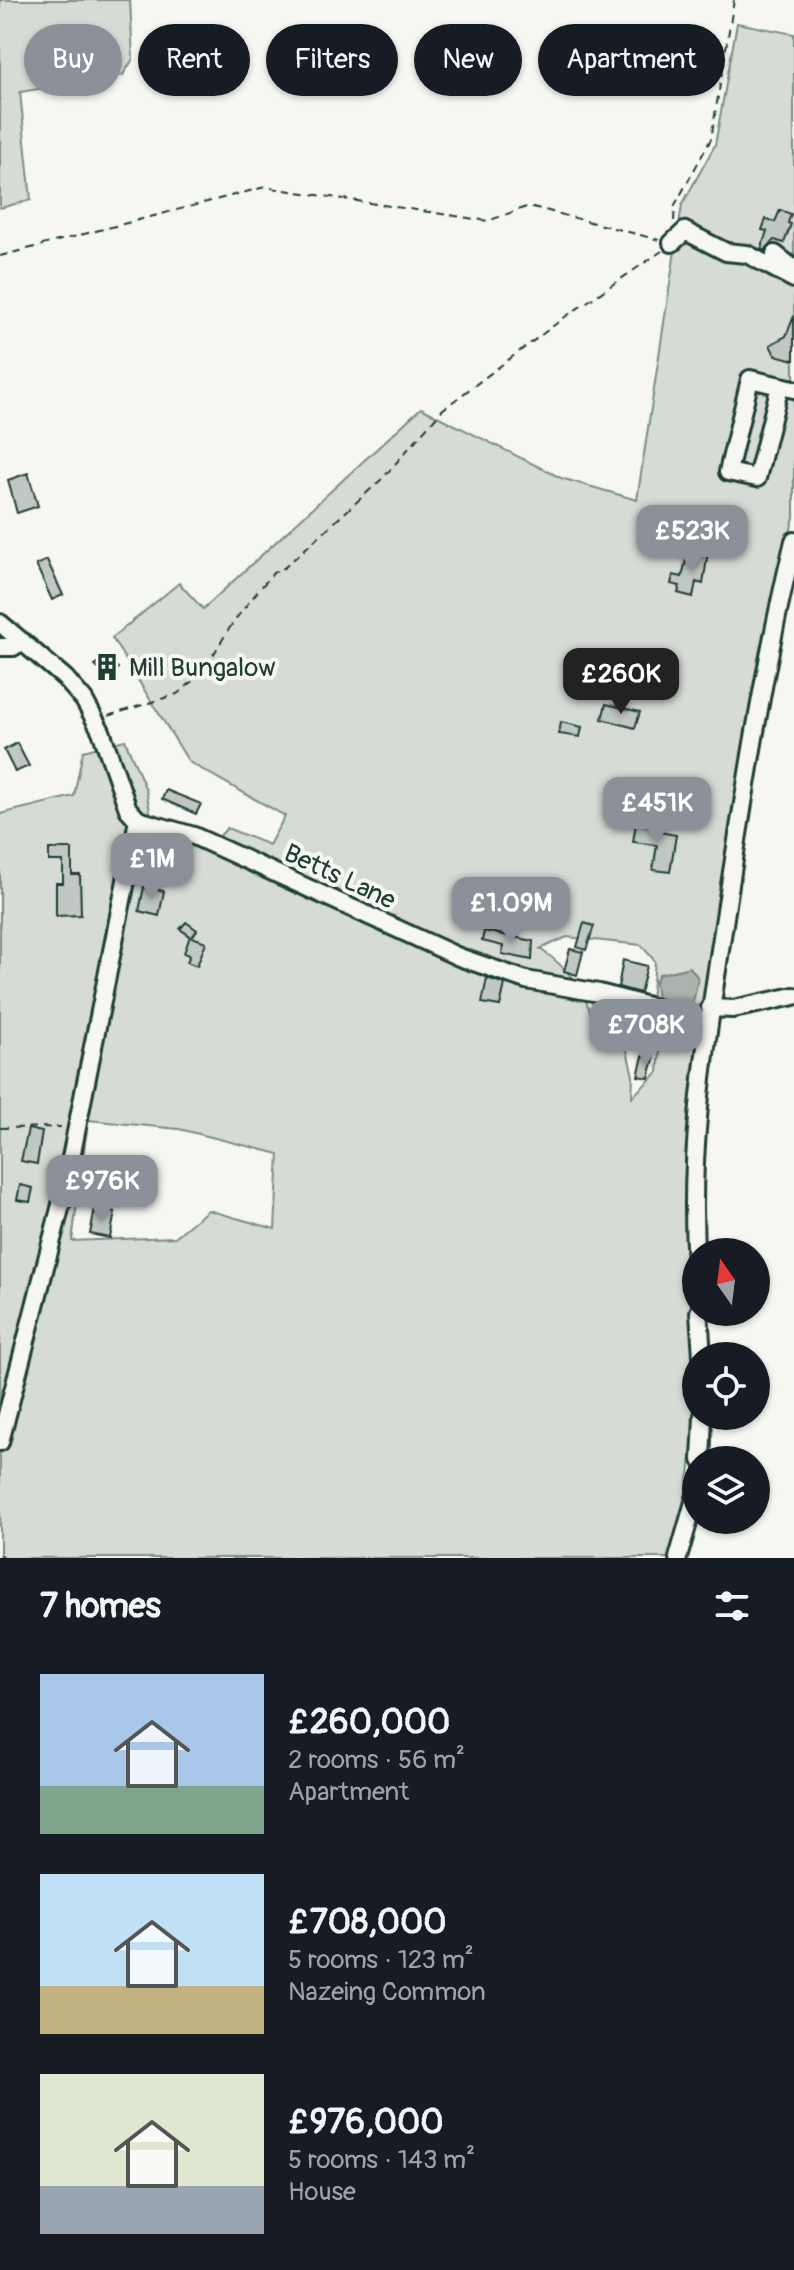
<!DOCTYPE html>
<html lang="en">
<head>
<meta charset="utf-8">
<style>
	:root { --surface:#171b24; --page:#242831; --text:#f1f3f6; --muted:#9ea1a6; --accent:#8c9099 }
	body { margin:0; font-family:Pangolin,sans-serif; background:var(--page); color:var(--text); height:100vh; display:flex; flex-direction:column; font-size:30px; white-space:nowrap }
	* { box-sizing:border-box; margin:0 }
	p { font-size:26px; color:var(--muted) }
	.icon { flex:none; width:44px; height:44px; fill:none; stroke:currentColor; stroke-width:2; stroke-linecap:round; stroke-linejoin:round }
	.map { position:relative; height:1558px; overflow:hidden }
	.panel { display:flex; flex-direction:column; background:var(--surface); flex:1 }
	.panel>* { flex:none }
	.hud { position:absolute; left:24px; top:24px; width:746px; height:72px; display:flex; gap:16px }
	.needle { width:52px; rotate:346deg }
	.buttons { position:absolute; left:682px; top:1238px; display:grid; gap:16px }
	.buttons a { display:grid; place-items:center; width:88px; height:88px; border-radius:50%; background:var(--surface); box-shadow:0 2px 6px #0004; font-size:40px }
	.price { position:absolute; translate:-50% -68px; padding:0 18px; border-radius:16px; background:var(--accent); color:#fff; font-size:26px; line-height:52px; filter:drop-shadow(0 2px 4px #0008) }
	.price::after { content:''; position:absolute; left:50%; top:48px; width:24px; height:18px; margin-left:-12px; background:inherit; clip-path:polygon(0 0,100% 0,50% 100%) }
	.price.active { background:#222; color:#fff }
	ul { padding:0; list-style:none }
	li { display:flex; align-items:center; gap:24px; height:200px; padding:0 40px }
	li span { display:grid; place-items:center; flex:none; width:224px; height:160px; border-radius:0px; color:#555 }
	li>.icon { margin-inline-start:auto }
	span .icon { width:96px; height:96px; fill:#fffc; stroke-width:1 }
	li b { font-size:34px }
	h2 { display:flex; justify-content:space-between; align-items:center; height:96px; padding:0 40px; font-size:34px }
	.pill { padding:0 28px; border-radius:36px; background:var(--surface); box-shadow:0 2px 6px #0004; font-size:28px; line-height:72px }
	.pill.active { background:var(--accent); color:#fff }
	.map>svg:first-child { display:block }
	.green { fill:#d6dbd6; stroke:#7a8c85; stroke-width:2; fill-rule:evenodd }
	.water { fill:#aab3ae; stroke:#72847d; stroke-width:2 }
	.building { fill:#c1c8c3; stroke:#1f3d34; stroke-width:2 }
	.lines { fill:none; stroke-linecap:round; stroke-linejoin:round }
	.minor-casing { stroke:#1f3d34; stroke-width:22 }
	.path { stroke:#1f3d34; stroke-width:2; stroke-dasharray:8 6; stroke-linecap:butt }
	.minor { stroke:#f6f6f2; stroke-width:16 }
	.labels { text-anchor:middle; stroke-width:8; stroke-linejoin:round; paint-order:stroke }
	.poi-label { font-size:26px; fill:#1f3d34; stroke:#f6f6f2; text-anchor:start }
	.street-label { font-size:26px; fill:#1f3d34; stroke:#f6f6f2 }
</style>
</head>
<body>
<div class="map">
<svg width="794" height="1558" viewBox="0 0 794 1558">
	<rect width="100%" height="100%" fill="#f6f6f2"/>
	<filter id="ink" filterUnits="userSpaceOnUse"><feTurbulence type="fractalNoise" baseFrequency=".0125" numOctaves="2"/><feDisplacementMap in="SourceGraphic" scale="16" xChannelSelector="R" yChannelSelector="G"/><feConvolveMatrix kernelMatrix="1 2 1 2 8 2 1 2 1" color-interpolation-filters="sRGB"/></filter>
	<g filter="url(#ink)">
		<!-- green -->
		<path class="green" d="M0 0H130L133 59 123 75 20 92 31 200 0 208Z
			M737 23 794 34V517L780 571 705 1001 692 1010 651 1001 655 961 641 945 567 937 540 949C568 967 586 992 594 1024L625 1042 633 1076 632 1097 658 1072 663 1017 687 1023 698 1037C699 1081 685 1125 685 1170 685 1299 714 1433 669 1558H0V814L74 796 83 751 125 740 146 790 154 833 207 850 227 828 269 845 285 816 189 762 112 638 179 583 203 609 421 408 561 478 637 500 682 205 715 145ZM88 1120 179 1129 279 1154 275 1229 208 1210 175 1237 72 1241Z"/>
		<!-- water -->
		<path class="water" d="M690 967 698 978 694 998 689 1005 657 1000 655 982 659 974Z"/>
		<!-- building -->
		<path class="building" d="M780 210 791 214 788 223 791 224 784 243 774 240 765 251 761 249 767 231 762 230 766 219 775 222Z
			M794 316V360L775 355 770 345 786 336Z
			M28 473 38 506 17 513 8 480Z
			M695 549 708 552 703 584 696 582 693 597 678 593 680 586 671 584 673 575 682 577 687 555 694 556Z
			M47 560 63 595 52 600 36 565Z
			M104 656 118 668 109 678 95 666Z
			M606 704 640 712 635 728 602 719Z
			M561 722 582 727 580 737 559 734Z
			M17 743 29 766 15 772 4 750Z
			M166 790 201 804 196 814 162 799Z
			M636 823 659 827V832L676 835 670 872 653 870 657 845 633 842Z
			M49 849H72V875H80L81 915 56 916V883H63V861H49Z
			M144 887 164 891 159 916 139 911Z
			M186 922 197 930 192 937 206 942 197 966 187 962 190 955 184 953 190 936 180 929Z
			M584 923 594 926 586 950 577 947Z
			M484 931 533 941 532 960 502 954 503 946 482 941Z
			M570 949 583 952 577 975 564 971Z
			M623 960 647 966 640 993 618 987Z
			M487 978 505 984 500 1006 482 1003Z
			M638 1026 649 1028 646 1049 634 1047Z
			M643 1056 654 1058 649 1078 638 1076Z
			M28 1129 42 1132 37 1164 21 1161Z
			M20 1185 33 1188 30 1202 17 1200Z
			M95 1208 115 1212 110 1238 90 1234Z"/>
		<g class="lines">
			<!-- minor casing -->
			<g class="minor-casing">
				<path id="minor" d="M672 243 685 231 726 252 747 254 794 279
					M775 254 794 269
					M780 386 757 478 728 472 750 379 794 389
					M0 623 65 678 84 700 101 731 128 809 138 820 194 836 459 957 526 980 599 993 708 1022
					M0 647H13L22 641
					M710 1008 733 1009 794 996
					M696 1264C687 1141 709 1025 727 904 746 783 765 660 794 541
					M699 1312 702 1356
					M0 1442 64 1193 138 820
					M701 1460 703 1416
					M678 1558 696 1495"/>
			</g>
			<!-- path -->
			<path class="path" d="M674 221 675 205 711 139 734 0
				M0 256 265 187 488 221 529 206 659 240
				M108 716 177 694C207 672 212 655 231 626 244 607 259 590 274 572L284 568 383 478 442 410 565 317 662 251
				M0 1128 61 1127
				M0 1554 5 1558"/>
			<!-- minor -->
			<use href="#minor" class="minor"/>
		</g>
	</g>
	<!-- icons -->
	<defs>
		<g id="building-bare" transform="scale(2.16)"><path d="M-4-6H4V6H1V3H-1V6H-4ZM-2.5-4.3h1.7v1.8h-1.7ZM.8-4.3h1.7v1.8H.8ZM-2.5-1h1.7V.8h-1.7ZM.8-1h1.7V.8H.8Z" fill="#1f3d34" stroke="#f6f6f2" stroke-width="2.5" paint-order="stroke"/></g>
	</defs>
	<g fill-rule="evenodd">
		<use href="#building-bare" x="107" y="667"/>
	</g>
	<g class="labels">
		<!-- poi labels -->
		<g class="poi-label">
			<text x="129" y="676">Mill Bungalow</text>
		</g>
		<!-- street labels -->
		<g class="street-label">
			<text transform="translate(340 876) rotate(25)" y="9">Betts Lane</text>
		</g>
	</g>
</svg>
<div class="buttons">
<a><svg class="needle" viewBox="-14 -14 28 28"><path d="M0-13l5 13h-10z" fill="#e53935"/><path d="M0 13l5-13h-10z" fill="#9ea1a6"/></svg></a>
<a><svg class="icon" aria-label="locate" viewBox="0 0 24 24"><circle cx="12" cy="12" r="6"/><path d="M12 2v4M12 18v4M2 12h4M18 12h4"/></svg></a>
<a><svg class="icon" aria-label="layers" viewBox="0 0 24 24"><path d="M12 4l9 5-9 5-9-5zM3 14l9 5 9-5"/></svg></a>
</div>
<b class="price" style="left:692px;top:573px">£523K</b>
<b class="price active" style="left:621px;top:716px">£260K</b>
<b class="price" style="left:657px;top:845px">£451K</b>
<b class="price" style="left:152px;top:901px">£1M</b>
<b class="price" style="left:511px;top:945px">£1.09M</b>
<b class="price" style="left:646px;top:1067px">£708K</b>
<b class="price" style="left:102px;top:1223px">£976K</b>
<div class="hud">
<a class="pill active">Buy</a>
<a class="pill">Rent</a>
<a class="pill">Filters</a>
<a class="pill">New</a>
<a class="pill">Apartment</a>
</div>
</div>
<section class="panel">
<h2>7 homes<svg class="icon" aria-label="filters" viewBox="0 0 24 24"><path d="M4 7h16M4 17h16"/><circle cx="9" cy="7" r="2"/><circle cx="15" cy="17" r="2"/></svg></h2>
<ul>
<li><span style="background:linear-gradient(#a9c7e8 70%,#7fa58c 0)"><svg class="icon" aria-label="home" viewBox="0 0 24 24"><path d="M3 11l9-7 9 7M6 9v11h12V9"/></svg></span><div><b>£260,000</b><p>2 rooms · 56 m²</p><p>Apartment</p></div></li>
<li><span style="background:linear-gradient(#bfe0f5 70%,#c2b280 0)"><svg class="icon" aria-label="home" viewBox="0 0 24 24"><path d="M3 11l9-7 9 7M6 9v11h12V9"/></svg></span><div><b>£708,000</b><p>5 rooms · 123 m²</p><p>Nazeing Common</p></div></li>
<li><span style="background:linear-gradient(#dfe7d0 70%,#9aa5b1 0)"><svg class="icon" aria-label="home" viewBox="0 0 24 24"><path d="M3 11l9-7 9 7M6 9v11h12V9"/></svg></span><div><b>£976,000</b><p>5 rooms · 143 m²</p><p>House</p></div></li>
</ul>
</section>
</body>
</html>
